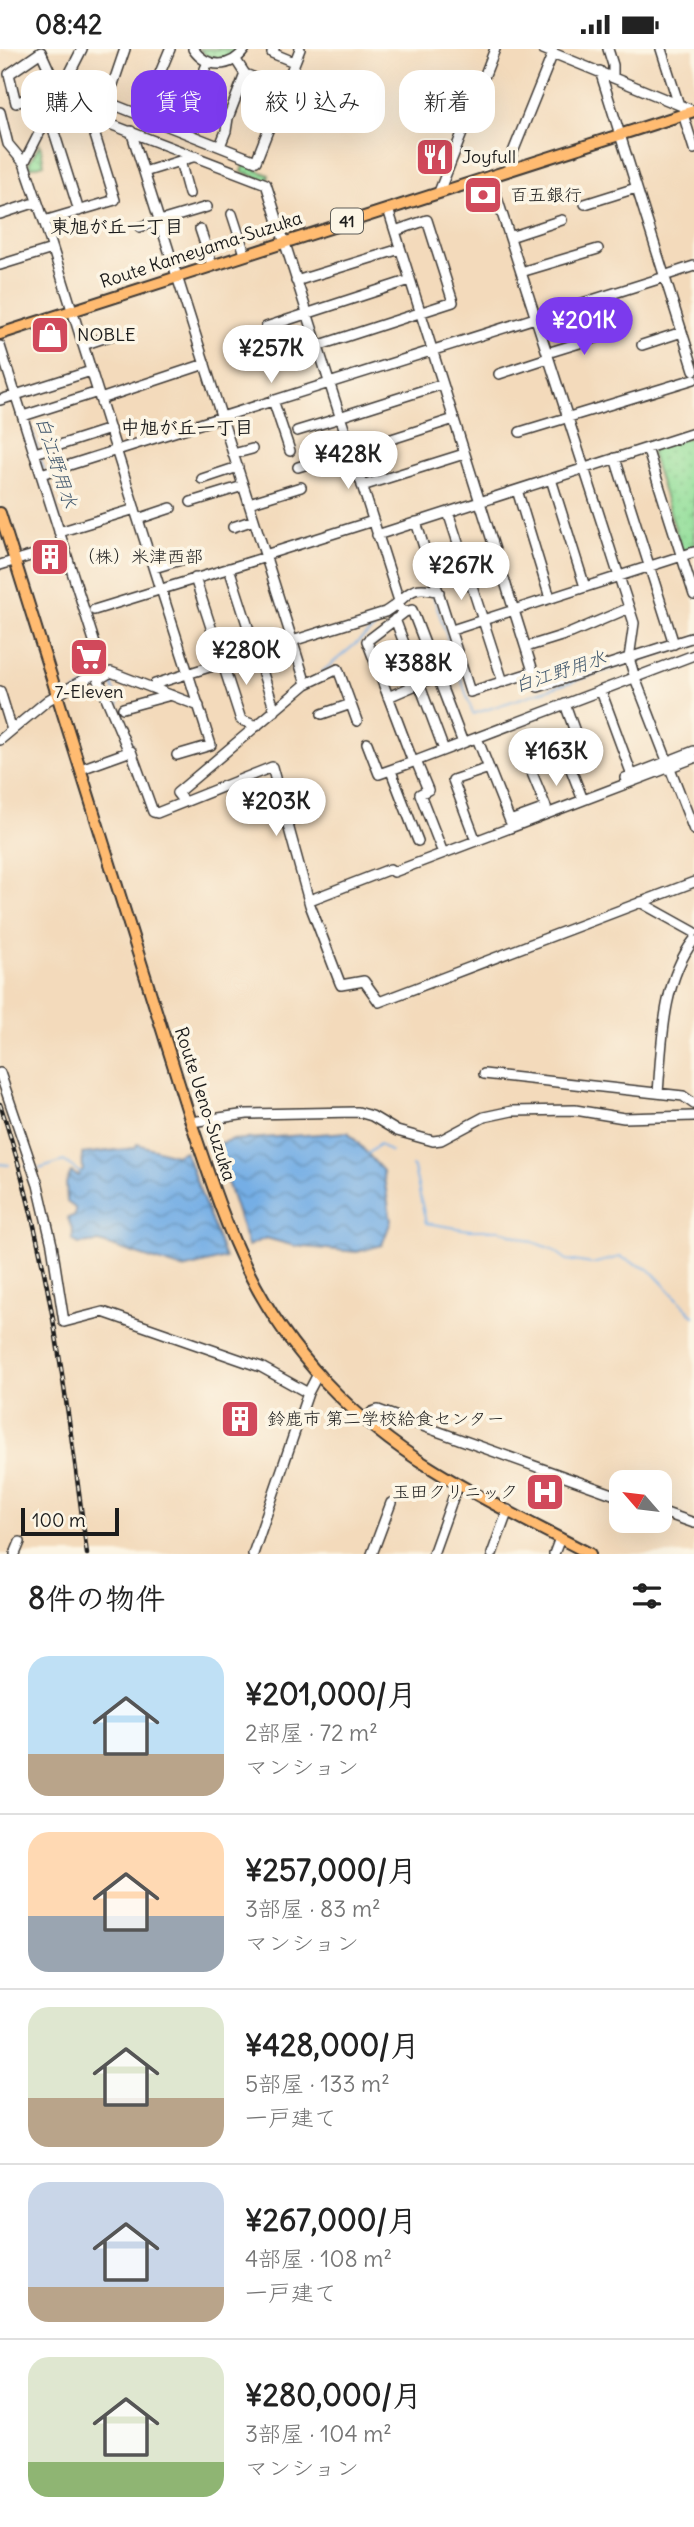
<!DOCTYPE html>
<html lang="ja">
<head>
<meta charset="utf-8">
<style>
	:root { --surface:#fff; --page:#f2f2f2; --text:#222; --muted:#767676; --line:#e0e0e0; --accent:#7c3aed }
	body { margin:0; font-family:Delius,"Klee One",sans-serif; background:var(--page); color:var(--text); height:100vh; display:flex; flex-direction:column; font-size:26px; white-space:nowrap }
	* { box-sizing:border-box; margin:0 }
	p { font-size:23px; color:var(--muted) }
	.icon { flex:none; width:38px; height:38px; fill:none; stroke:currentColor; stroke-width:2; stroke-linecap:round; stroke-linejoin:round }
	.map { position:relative; height:1505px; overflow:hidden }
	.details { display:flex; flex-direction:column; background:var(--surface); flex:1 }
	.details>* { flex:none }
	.hud { position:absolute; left:21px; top:21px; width:653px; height:63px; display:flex; gap:14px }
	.needle { width:46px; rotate:298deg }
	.controls { position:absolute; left:609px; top:1421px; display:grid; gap:14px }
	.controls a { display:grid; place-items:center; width:63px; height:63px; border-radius:14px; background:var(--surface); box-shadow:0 7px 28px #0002; font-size:35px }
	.scale { position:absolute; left:21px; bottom:18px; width:98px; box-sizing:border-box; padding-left:7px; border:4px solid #1c1c1c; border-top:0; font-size:19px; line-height:24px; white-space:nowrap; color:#1c1c1c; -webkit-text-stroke:5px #fcf5e5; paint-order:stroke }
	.price { position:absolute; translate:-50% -60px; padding:0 16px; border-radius:24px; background:#fff; color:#222; font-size:23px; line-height:46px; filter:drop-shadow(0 2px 4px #0008) }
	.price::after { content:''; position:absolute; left:50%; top:42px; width:21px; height:16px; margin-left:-10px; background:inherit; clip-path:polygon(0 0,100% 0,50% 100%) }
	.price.selected { background:var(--accent); color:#fff }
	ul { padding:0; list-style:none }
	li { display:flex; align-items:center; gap:21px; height:175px; padding:0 28px }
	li+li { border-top:2px solid var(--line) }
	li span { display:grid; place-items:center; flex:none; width:196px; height:140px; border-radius:21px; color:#555 }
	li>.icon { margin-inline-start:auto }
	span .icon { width:84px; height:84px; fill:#fffc; stroke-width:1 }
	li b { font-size:30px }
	h2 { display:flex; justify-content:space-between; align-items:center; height:84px; padding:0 28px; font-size:30px }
	.pill { padding:0 24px; border-radius:21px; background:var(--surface); box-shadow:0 7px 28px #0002; font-size:24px; line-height:63px }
	.pill.selected { background:var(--accent); color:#fff }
	.status { display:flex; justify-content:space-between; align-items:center; height:49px; padding:0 35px; background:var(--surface); direction:ltr }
	.status svg { height:19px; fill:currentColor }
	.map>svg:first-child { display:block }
	.park { fill:url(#park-dots); stroke:#587e5c; stroke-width:2 }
	.water { fill:url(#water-waves); stroke:#486580; stroke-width:2 }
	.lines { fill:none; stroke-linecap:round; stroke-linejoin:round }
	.stream { stroke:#74aee5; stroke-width:2 }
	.minor-casing { stroke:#3c3834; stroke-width:12 }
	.major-casing { stroke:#3c3834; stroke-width:14 }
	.minor { stroke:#fff; stroke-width:9 }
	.major { stroke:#ffbb71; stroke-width:10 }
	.rail-casing { stroke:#1c1c1c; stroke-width:4.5 }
	.rail { stroke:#fcf5e5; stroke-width:2; stroke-dasharray:5; stroke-linecap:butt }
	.labels { text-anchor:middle; stroke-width:7; stroke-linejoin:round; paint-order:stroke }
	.shield { fill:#fcf5e5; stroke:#5f5d58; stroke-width:2 }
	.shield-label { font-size:16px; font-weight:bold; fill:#1c1c1c }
	.poi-label { font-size:18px; fill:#1c1c1c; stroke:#fcf5e5; text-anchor:start }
	.street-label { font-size:18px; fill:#1c1c1c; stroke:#fcf5e5 }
	.neighbourhood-label { font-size:19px; font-weight:bold; fill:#1c1c1c; stroke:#fcf5e5 }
	.water-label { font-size:19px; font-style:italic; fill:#3f566c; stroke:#fcf5e5 }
</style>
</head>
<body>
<div class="status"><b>08:42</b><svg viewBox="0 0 49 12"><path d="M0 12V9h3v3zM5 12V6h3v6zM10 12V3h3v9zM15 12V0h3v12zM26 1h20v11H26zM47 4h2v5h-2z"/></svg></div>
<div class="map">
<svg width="694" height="1505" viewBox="0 0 694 1505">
	<defs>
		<pattern id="park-dots" width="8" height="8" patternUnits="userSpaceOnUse" patternTransform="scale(1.75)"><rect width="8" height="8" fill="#94df9b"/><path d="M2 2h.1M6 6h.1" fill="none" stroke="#7fbf85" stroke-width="1.8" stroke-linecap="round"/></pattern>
		<pattern id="water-waves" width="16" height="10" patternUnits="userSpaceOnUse" patternTransform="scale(1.75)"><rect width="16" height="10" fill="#74aee5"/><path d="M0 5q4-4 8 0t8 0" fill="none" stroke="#5e8db9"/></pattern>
	</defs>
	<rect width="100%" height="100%" fill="#fcf5e5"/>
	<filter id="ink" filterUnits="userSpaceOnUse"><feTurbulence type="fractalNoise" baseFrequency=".0143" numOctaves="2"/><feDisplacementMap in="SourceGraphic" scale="14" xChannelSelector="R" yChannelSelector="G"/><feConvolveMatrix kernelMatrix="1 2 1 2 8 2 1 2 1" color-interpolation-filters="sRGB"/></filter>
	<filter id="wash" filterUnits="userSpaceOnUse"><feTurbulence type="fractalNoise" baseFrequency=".00686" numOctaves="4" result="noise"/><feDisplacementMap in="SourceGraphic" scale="28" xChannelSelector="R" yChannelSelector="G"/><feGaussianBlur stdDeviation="1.57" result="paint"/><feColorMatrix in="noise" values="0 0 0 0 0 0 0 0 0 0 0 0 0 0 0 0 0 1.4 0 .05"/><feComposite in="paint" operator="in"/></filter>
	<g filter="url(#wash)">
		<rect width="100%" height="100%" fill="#f3dabb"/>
		<!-- park -->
		<path class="park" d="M199 0H240C227 12 211 14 199 0Z
			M40 95 44 115 30 119 29 114Z
			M246 111 257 115 256 121 269 126 268 132 242 123Z
			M694 387V500L682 502 651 403 654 399Z"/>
		<!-- water -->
		<path class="water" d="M348 1083 383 1122 391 1172 382 1196 357 1203 295 1197 266 1189 248 1197 215 1096 230 1091Z
			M137 1095 175 1106 185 1102 225 1209 183 1220 99 1193 79 1195 72 1191 73 1183 68 1169 75 1166V1159L67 1153 66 1134 71 1123 78 1127 83 1121 82 1105 135 1099Z"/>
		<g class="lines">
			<!-- stream -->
			<path class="stream" d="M3 293 7 304
				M30 376 38 401
				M39 406 44 421
				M46 426 62 478
				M65 486 109 621
				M433 546 473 665 626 615
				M403 555 415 545
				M635 613 694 594
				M322 623 396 561
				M110 628 119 656
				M70 646 93 632
				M121 661 132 695
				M40 663 48 657
				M0 699 33 669
				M368 1105 379 1095 391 1103
				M0 1115 9 1116
				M26 1117H27
				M412 1117 414 1119 426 1174 469 1181H500L552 1200 567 1211 592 1215 620 1208 650 1221 694 1267
				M39 1120 64 1112 82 1125"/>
		</g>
	</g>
	<g filter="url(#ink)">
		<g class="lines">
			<!-- minor casing -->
			<g class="minor-casing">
				<path id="minor" d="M125 0 107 53 256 112 300 0
					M193 0C207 20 231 20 245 0
					M274 0 272 4 294 13
					M543 0 694 62
					M608 0 613 16V28
					M661 0 678 53
					M236 11 245 25 284 40
					M600 22 694 321
					M56 36 16 54 9 25 41 3 60 45
					M149 51 187 62 208 13
					M55 54 266 135 399 552
					M0 63 8 95 24 114 44 172 160 540
					M683 65 694 100
					M49 67 79 162
					M142 67 170 0
					M131 82 306 635
					M220 97 226 82 228 69 245 25
					M180 112 189 145
					M24 114 82 0
					M510 121 511 108 553 4
					M144 123 196 107
					M490 127 634 574 629 609 635 629 694 781
					M439 143 495 0
					M585 155 636 139
					M388 160 538 638 694 588
					M0 165 37 153
					M232 165 245 205
					M44 172 115 151 89 67
					M140 178 207 158
					M200 180 212 216
					M510 188 562 171
					M0 216 52 200
					M521 223 598 200
					M664 227 694 217
					M296 232 400 200
					M266 278 410 231
					M83 296 116 285
					M642 296 682 283
					M0 297 103 620 48 651 0 691
					M317 297 453 253 427 171 395 182
					M547 304 612 284
					M499 325 548 309
					M100 350 205 315
					M0 351 91 322
					M273 351 290 402
					M23 367 98 343
					M339 368 443 335
					M297 382 340 369
					M520 383 694 330
					M647 399 694 546
					M351 403 454 370
					M35 404 110 380
					M233 405 252 400
					M615 409 674 595
					M298 418 350 402
					M41 425 665 228
					M202 430 238 418
					M551 430 585 538
					M362 437 464 405
					M517 441 550 549
					M191 453 243 437
					M249 454 301 438
					M448 463 503 633
					M138 470 171 459
					M416 473 470 643 533 623
					M233 478 254 471
					M59 483 135 460
					M377 486 694 384
					M265 506 373 472
					M0 516 64 497
					M154 519 194 507
					M229 519 275 662
					M195 529 241 671 257 677
					M161 540 211 696 177 706
					M400 559 405 563 412 561 463 694
					M94 561 266 508
					M405 563 367 592 413 713 694 606
					M395 570 444 701
					M452 581 694 503
					M526 598 571 584 629 559
					M97 627 129 703
					M99 630 111 623 199 657
					M152 639 155 635 385 563C409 549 407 533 439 543
					M0 642 12 681
					M601 642 632 726
					M388 648 437 627
					M565 655 578 691 564 697 563 700 581 746
					M123 659 171 646
					M322 665 351 655
					M477 689 510 772 543 760
					M367 694 379 725 413 713
					M416 712 428 741 420 745 441 799
					M81 720 131 702 153 763 157 764 272 718 310 856 340 934 341 936 364 932 379 953 694 833
					M391 722 418 792
					M532 724 546 758
					M625 729 694 702
					M184 753 177 744 306 635 338 620 357 672
					M474 787 453 731 489 719
					M310 851 390 820 394 823 694 709
					M640 853 694 883
					M0 1024 38 1136 52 1196 64 1273 103 1263 261 1318 308 1344 318 1325
					M484 1025 683 1047 694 1055
					M658 1044C662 995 662 932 694 891
					M191 1073 247 1065 358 1063 372 1067 397 1082 433 1092 441 1091 484 1068 512 1062 575 1061 624 1069 694 1067
					M365 1370 372 1363 378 1361 621 1448
					M660 1462 694 1474
					M15 1505 20 1493
					M253 1505 308 1344
					M372 1505 391 1454
					M433 1505 458 1435
					M492 1505 508 1461
					M554 1505 560 1489"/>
			</g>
			<!-- major casing -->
			<g class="major-casing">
				<path id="major" d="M0 285 694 62
					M0 464 191 1073C208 1123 224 1174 248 1222 288 1303 354 1372 431 1419 482 1451 537 1477 590 1505"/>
			</g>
			<!-- minor -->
			<use href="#minor" class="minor"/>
			<!-- major -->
			<use href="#major" class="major"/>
			<!-- rail casing -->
			<g class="rail-casing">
				<path id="rail" d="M0 1055C49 1201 67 1353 87 1505"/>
			</g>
			<!-- rail -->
			<use href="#rail" class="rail"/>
		</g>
	</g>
	<!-- icons -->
	<defs>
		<g id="restaurant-square" transform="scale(2.0125)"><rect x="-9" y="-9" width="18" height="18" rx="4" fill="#d1495b" stroke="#fcf5e5"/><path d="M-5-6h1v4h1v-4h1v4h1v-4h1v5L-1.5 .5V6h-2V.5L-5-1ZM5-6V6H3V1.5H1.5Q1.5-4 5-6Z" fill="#fff"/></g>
		<g id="bank-square" transform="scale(2.0125)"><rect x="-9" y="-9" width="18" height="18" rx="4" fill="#d1495b" stroke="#fcf5e5"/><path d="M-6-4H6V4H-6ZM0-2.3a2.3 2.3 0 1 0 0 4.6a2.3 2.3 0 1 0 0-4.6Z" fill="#fff"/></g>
		<g id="shop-square" transform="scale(2.0125)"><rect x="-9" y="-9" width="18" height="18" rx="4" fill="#d1495b" stroke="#fcf5e5"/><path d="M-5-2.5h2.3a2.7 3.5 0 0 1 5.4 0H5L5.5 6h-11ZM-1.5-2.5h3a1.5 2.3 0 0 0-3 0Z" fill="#fff"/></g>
		<g id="building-square" transform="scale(2.0125)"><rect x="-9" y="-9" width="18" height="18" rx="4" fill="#d1495b" stroke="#fcf5e5"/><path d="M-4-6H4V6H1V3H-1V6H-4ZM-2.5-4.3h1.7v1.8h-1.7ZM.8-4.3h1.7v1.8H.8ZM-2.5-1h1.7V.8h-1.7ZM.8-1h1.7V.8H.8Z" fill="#fff"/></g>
		<g id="supermarket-square" transform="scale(2.0125)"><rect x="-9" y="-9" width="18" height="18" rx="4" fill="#d1495b" stroke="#fcf5e5"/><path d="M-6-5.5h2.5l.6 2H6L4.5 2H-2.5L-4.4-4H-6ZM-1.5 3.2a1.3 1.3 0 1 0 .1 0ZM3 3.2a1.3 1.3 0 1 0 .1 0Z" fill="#fff"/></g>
		<g id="hospital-square" transform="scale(2.0125)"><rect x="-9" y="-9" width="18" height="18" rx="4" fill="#d1495b" stroke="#fcf5e5"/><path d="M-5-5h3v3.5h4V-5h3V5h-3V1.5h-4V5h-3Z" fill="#fff"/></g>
	</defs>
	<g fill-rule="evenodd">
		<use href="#restaurant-square" x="435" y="108"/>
		<use href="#bank-square" x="483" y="146"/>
		<use href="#shop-square" x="50" y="286"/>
		<use href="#building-square" x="50" y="508"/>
		<use href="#supermarket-square" x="89" y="608"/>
		<use href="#building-square" x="240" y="1370"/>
		<use href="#hospital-square" x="545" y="1443"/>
	</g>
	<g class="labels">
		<!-- shield labels -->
		<rect class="shield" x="331" y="159.5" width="32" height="25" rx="5"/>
		<g class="shield-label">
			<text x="347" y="178">41</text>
		</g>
		<!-- poi labels -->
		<g class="poi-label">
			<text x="462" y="114">Joyfull</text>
			<text x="510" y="152">百五銀行</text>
			<text x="77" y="292">NOBLE</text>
			<text x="77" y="514">（株）米津西部</text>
			<text x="89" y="649" text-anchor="middle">7-Eleven</text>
			<text x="267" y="1376">鈴鹿市 第二学校給食センター</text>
			<text x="518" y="1449" text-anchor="end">玉田クリニック</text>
		</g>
		<!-- street labels -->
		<g class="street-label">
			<text transform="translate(201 201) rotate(-18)" y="6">Route Kameyama-Suzuka</text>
			<text transform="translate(205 1055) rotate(72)" y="6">Route Ueno-Suzuka</text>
		</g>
		<!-- neighbourhood labels -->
		<g class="neighbourhood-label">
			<text x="117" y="184">東旭が丘一丁目</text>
			<text x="187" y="385">中旭が丘一丁目</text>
		</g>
		<!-- water labels -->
		<g class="water-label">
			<text transform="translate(57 413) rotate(72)" y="7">白江野用水</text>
			<text transform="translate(560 622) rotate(-18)" y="7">白江野用水</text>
		</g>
	</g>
</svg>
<div class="controls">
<a><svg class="needle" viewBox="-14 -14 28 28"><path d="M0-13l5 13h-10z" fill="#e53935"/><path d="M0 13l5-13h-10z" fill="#767676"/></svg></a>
</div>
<div class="scale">100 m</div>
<b class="price selected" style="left:584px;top:308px">¥201K</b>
<b class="price" style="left:271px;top:336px">¥257K</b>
<b class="price" style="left:348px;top:442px">¥428K</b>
<b class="price" style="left:461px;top:553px">¥267K</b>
<b class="price" style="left:246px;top:638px">¥280K</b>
<b class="price" style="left:418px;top:651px">¥388K</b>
<b class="price" style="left:556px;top:739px">¥163K</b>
<b class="price" style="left:276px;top:789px">¥203K</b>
<div class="hud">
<a class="pill">購入</a>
<a class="pill selected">賃貸</a>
<a class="pill">絞り込み</a>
<a class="pill">新着</a>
</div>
</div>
<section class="details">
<h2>8件の物件<svg class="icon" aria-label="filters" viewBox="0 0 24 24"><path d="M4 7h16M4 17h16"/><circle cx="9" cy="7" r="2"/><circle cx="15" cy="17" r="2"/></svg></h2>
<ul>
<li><span style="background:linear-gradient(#bfe0f5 70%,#b9a48a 0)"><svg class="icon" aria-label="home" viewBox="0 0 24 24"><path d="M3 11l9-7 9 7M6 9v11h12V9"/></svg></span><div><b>¥201,000/月</b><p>2部屋 · 72 m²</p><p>マンション</p></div></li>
<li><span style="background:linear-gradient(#ffd9b3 60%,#9aa5b1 0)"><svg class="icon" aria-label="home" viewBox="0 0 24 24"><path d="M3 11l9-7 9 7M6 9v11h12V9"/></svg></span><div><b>¥257,000/月</b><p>3部屋 · 83 m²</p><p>マンション</p></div></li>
<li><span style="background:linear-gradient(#dfe7d0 65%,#b9a48a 0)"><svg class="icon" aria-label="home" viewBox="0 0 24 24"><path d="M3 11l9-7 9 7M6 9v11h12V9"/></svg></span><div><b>¥428,000/月</b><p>5部屋 · 133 m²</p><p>一戸建て</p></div></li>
<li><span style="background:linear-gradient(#c9d6e8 75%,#b9a48a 0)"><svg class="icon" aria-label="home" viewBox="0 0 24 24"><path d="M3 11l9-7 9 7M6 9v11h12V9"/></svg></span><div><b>¥267,000/月</b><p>4部屋 · 108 m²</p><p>一戸建て</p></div></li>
<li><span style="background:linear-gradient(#dfe7d0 75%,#8fb573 0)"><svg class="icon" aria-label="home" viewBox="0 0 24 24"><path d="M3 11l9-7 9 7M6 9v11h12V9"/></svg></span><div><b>¥280,000/月</b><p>3部屋 · 104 m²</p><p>マンション</p></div></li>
</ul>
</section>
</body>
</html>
